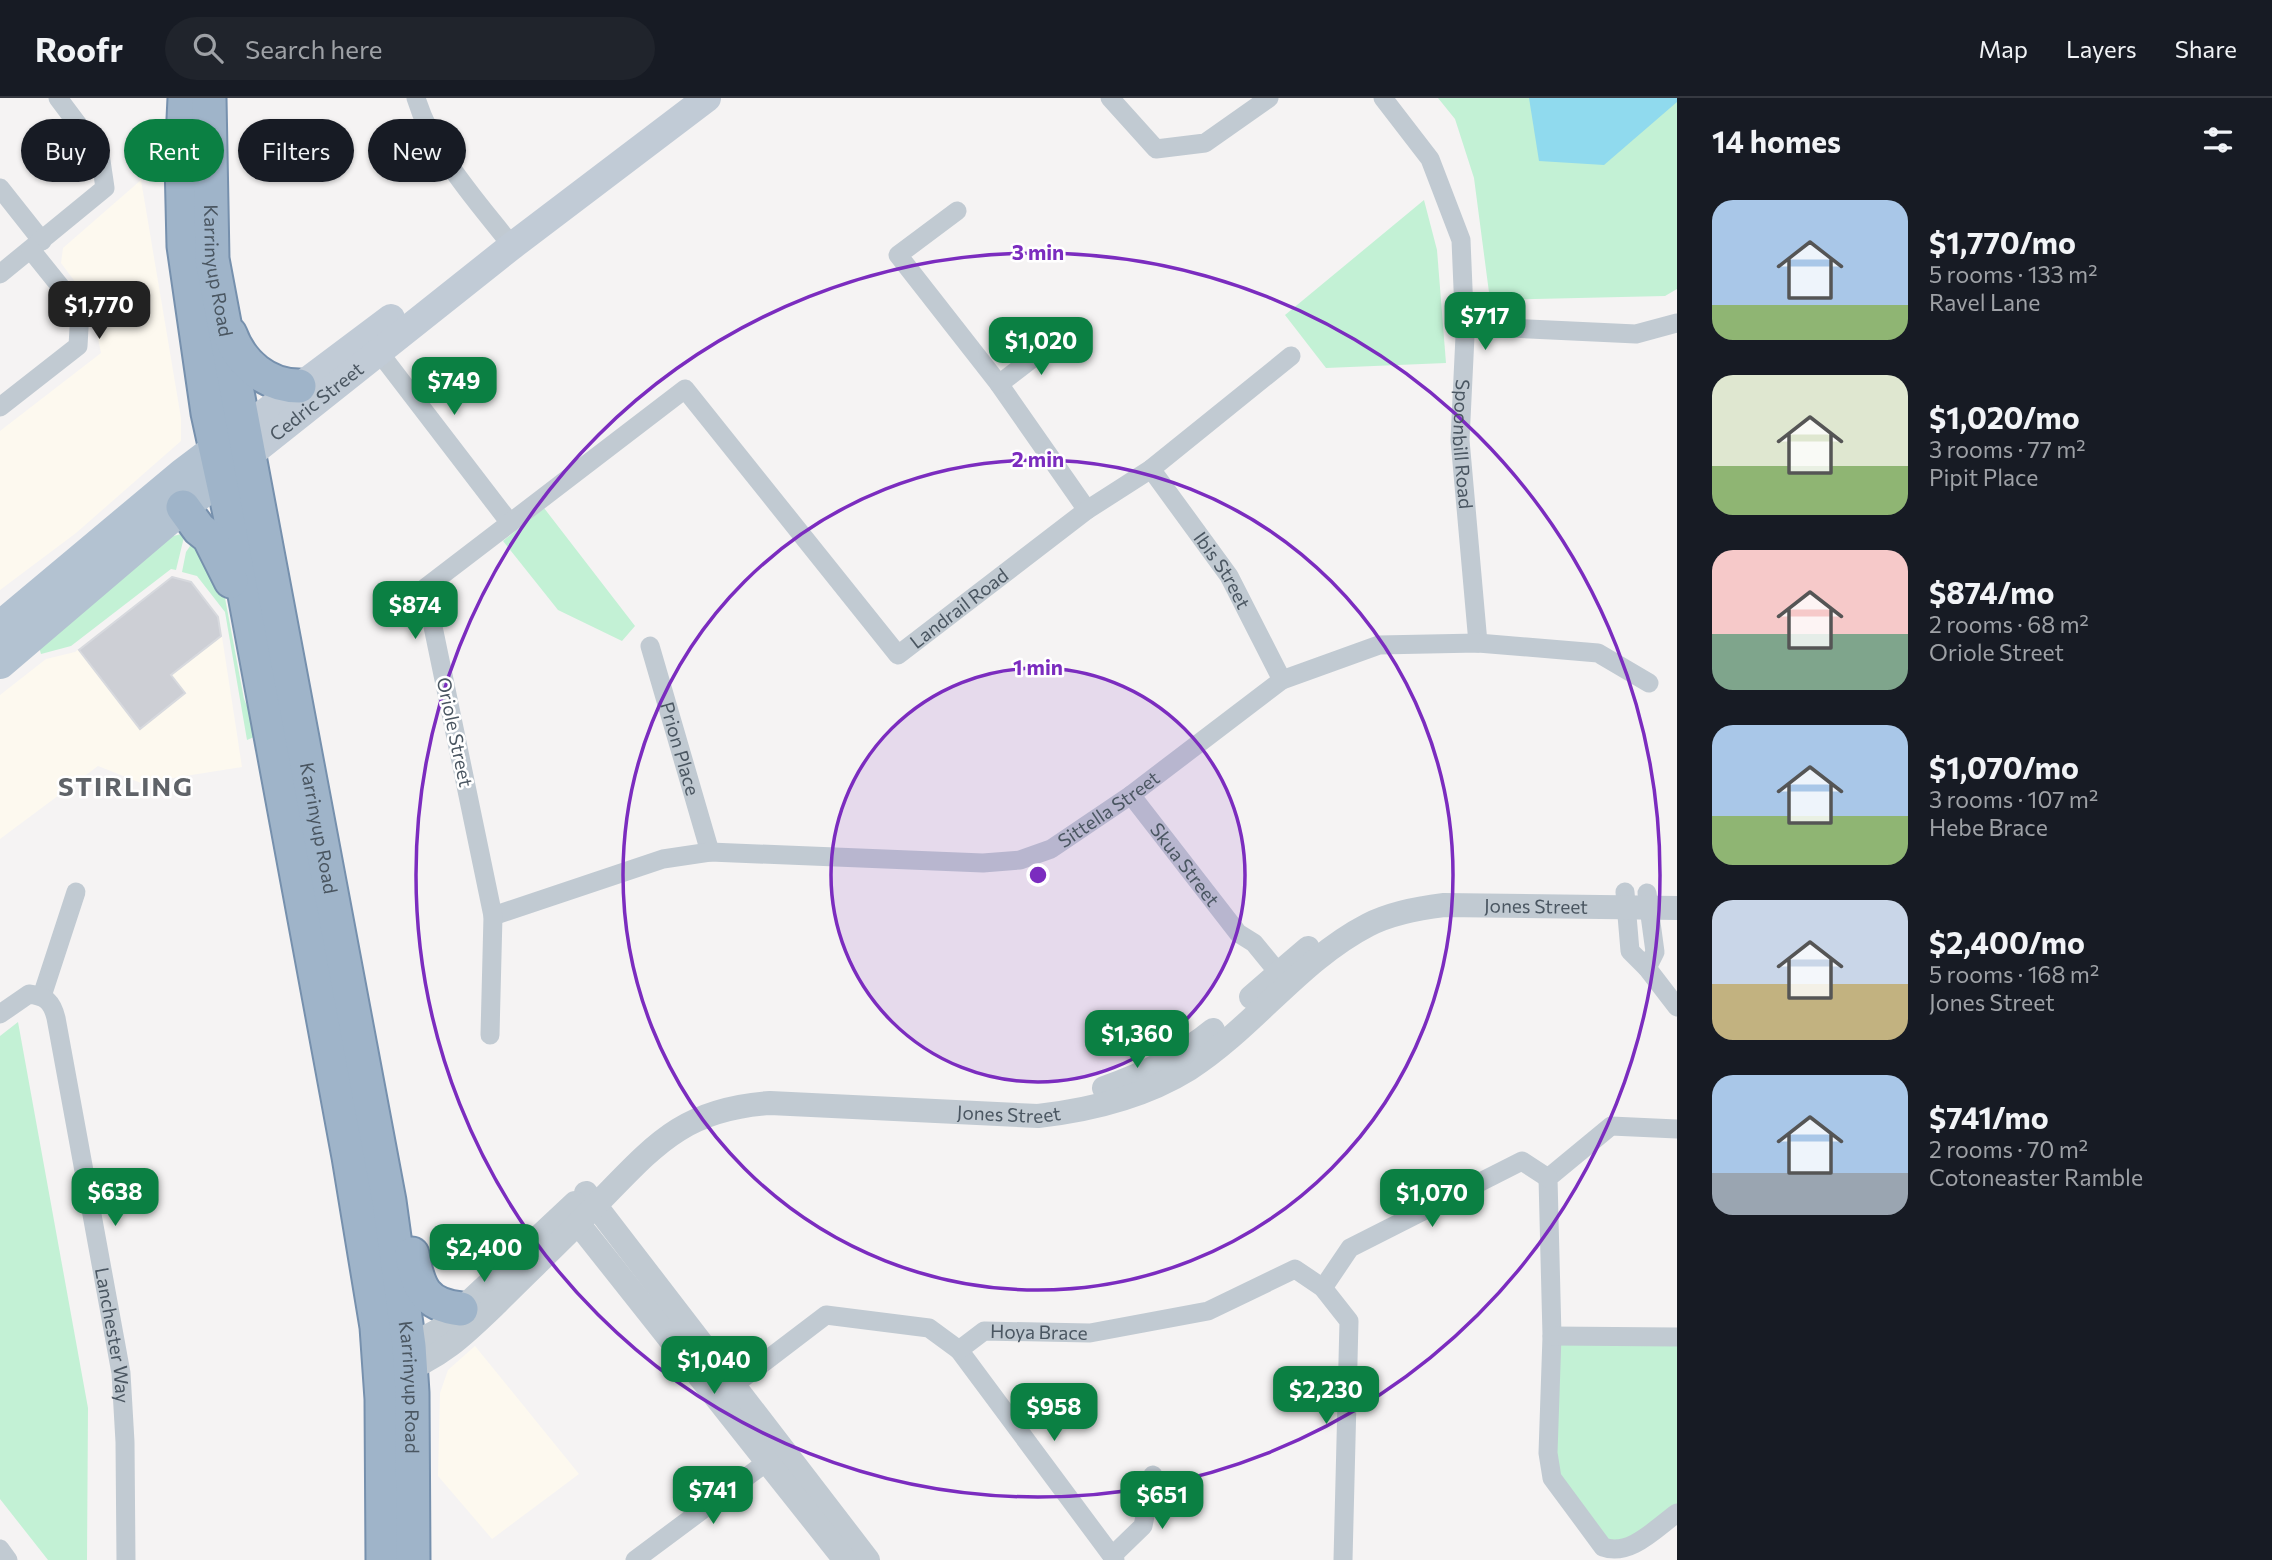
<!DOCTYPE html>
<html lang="en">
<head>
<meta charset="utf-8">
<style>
	:root { --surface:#171b24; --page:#20242c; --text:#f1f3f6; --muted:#9ea1a6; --line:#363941; --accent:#0b8043 }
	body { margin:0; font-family:Commissioner,sans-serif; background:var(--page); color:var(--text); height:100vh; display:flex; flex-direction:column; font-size:26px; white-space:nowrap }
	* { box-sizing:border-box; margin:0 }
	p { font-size:23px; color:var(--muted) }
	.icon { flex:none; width:38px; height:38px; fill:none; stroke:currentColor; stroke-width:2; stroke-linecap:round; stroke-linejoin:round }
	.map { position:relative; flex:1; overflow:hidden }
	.side { display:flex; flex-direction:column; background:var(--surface); width:595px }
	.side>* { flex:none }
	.hud { position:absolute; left:21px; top:21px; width:665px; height:63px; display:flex; gap:14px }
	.price { position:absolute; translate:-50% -60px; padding:0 16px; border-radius:14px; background:var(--accent); color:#fff; font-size:23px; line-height:46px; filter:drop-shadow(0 2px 4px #0008) }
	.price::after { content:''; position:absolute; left:50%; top:42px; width:21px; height:16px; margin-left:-10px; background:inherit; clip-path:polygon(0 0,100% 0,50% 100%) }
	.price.current { background:#222; color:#fff }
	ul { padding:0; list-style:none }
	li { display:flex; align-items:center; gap:21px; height:175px; padding:0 35px }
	li span { display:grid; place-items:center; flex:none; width:196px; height:140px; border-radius:21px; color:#555 }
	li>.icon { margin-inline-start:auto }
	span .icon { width:84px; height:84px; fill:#fffc; stroke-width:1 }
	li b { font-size:30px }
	h2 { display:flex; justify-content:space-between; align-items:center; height:84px; padding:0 35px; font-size:30px }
	.tag { padding:0 24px; border-radius:32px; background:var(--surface); box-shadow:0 2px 5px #0004; font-size:24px; line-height:63px }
	.tag.current { background:var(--accent); color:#fff }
	header { display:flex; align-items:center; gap:42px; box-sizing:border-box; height:98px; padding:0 35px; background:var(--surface); border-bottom:2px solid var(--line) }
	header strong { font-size:33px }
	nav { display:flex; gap:38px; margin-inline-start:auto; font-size:24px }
	.search { width:490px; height:63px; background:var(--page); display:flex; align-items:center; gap:18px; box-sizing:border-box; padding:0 24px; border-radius:38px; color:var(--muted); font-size:26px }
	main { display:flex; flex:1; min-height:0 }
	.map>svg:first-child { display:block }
	.commercial { fill:#fdf9ef }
	.green { fill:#c3f1d5 }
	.water { fill:#90daee }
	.building { fill:#cdcfd5; stroke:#d7d9de; stroke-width:2 }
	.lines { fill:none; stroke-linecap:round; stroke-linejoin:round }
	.trunk-casing { stroke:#7690ad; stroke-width:37 }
	.minor { stroke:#c1cad2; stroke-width:19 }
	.tertiary { stroke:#c1cad2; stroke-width:24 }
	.secondary { stroke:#c1cbd6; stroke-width:28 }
	.primary { stroke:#b3c2d1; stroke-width:32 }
	.trunk { stroke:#9fb4c9; stroke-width:33 }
	.ring { fill:none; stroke:#7b2cbf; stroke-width:3.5 }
	.labels { text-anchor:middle; stroke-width:5; stroke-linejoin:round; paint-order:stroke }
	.street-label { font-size:19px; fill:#4a5661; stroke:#fff }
	.district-label { font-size:26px; font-weight:bold; letter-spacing:2px; fill:#5f6368; stroke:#fff }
	.centre { fill:#7b2cbf; stroke:#fff; stroke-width:3.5 }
	.ring-label { font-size:21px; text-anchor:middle; font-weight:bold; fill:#7b2cbf; stroke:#fff; stroke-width:5; stroke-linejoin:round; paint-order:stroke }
</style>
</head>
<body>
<header>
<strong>Roofr</strong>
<div class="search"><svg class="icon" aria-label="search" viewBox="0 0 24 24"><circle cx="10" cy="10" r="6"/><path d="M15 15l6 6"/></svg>Search here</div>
<nav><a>Map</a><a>Layers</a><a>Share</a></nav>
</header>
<main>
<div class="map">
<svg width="1677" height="1462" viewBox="0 0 1677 1462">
	<rect width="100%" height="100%" fill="#f5f3f3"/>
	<!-- commercial -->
	<path class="commercial" d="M141 82 181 320V343L76 435 0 492V333L101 255 91 205 61 165 63 150Z
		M172 479 191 483 219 519 242 669 141 685 98 668 0 741V597L46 561 75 554Z
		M475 1248 579 1376 492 1441 438 1378 440 1295 448 1272Z"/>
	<!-- green -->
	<path class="green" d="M1438 0H1677V191L1665 198 1490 202 1474 80 1455 21Z
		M1424 102 1437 152 1446 265 1326 270 1285 217Z
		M544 410 635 528 622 543 558 512 503 443Z
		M185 435 176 472 171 471 71 548 41 556 39 549 158 442Z
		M197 438 222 484 244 601 257 631 254 639 247 642 225 514 197 478 182 474 186 454Z
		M18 924 88 1310 87 1462H48L0 1401V938Z
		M1552 1238 1677 1239V1415L1612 1453 1552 1380Z"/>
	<!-- water -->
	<path class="water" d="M1529 0H1677V4L1604 67 1539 63Z"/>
	<!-- building -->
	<path class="building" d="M172 479 191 484 218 519 221 538 171 577 185 595 140 631 79 552Z"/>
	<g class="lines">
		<!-- trunk casing -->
		<g class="trunk-casing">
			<g id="trunk">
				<path d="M185 0 182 63 184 148 208 315 230 416 349 1059 377 1229 382 1301 383 1462"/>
				<path id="s11" d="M209 0 212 161 389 1103 409 1248 412 1295 413 1462"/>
				<path d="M230 236C241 266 267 288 299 288"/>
				<path d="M183 409 199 431 209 439 231 483"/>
				<path d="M412 1156C418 1189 424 1207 461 1211"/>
			</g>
		</g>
		<!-- minor -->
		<g class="minor">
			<path d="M416 0C433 56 477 103 512 148"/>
			<path d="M1110 0 1156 51 1205 45 1269 0"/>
			<path id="s1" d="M1383 0 1430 61 1461 142 1465 238 1460 342 1478 545"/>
			<path d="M0 90 42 143"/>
			<path d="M957 113 898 157 999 286 1087 412"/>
			<path d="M0 176 105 90 100 56 58 0"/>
			<path d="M1465 228 1636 236 1677 225"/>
			<path d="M372 245 510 425"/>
			<path d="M999 286 1059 240"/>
			<path d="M0 309 78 248 80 213 31 152"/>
			<path id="s2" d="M1151 371 1229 478 1282 582"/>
			<path id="s3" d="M650 548 710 754"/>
			<path id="s4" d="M1131 697 1238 835 1254 845 1286 884"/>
			<path d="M1625 794 1630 853 1647 870 1677 909"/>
			<path id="s5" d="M493 818 663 761 710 754 983 765 1020 762 1051 751 1131 697 1282 582 1379 547 1478 545 1598 555 1649 585"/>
			<path d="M1647 870 1655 854 1647 795"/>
			<path d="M42 898 76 794"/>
			<path id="s6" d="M0 916 29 896C46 898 52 904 56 920L121 1275 125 1344 126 1462"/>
			<path id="s7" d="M490 937 493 818 425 490 685 291 898 557 1087 412 1151 371 1291 258"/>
			<path d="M1677 1031 1611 1028 1548 1080 1552 1238 1548 1355 1552 1380 1603 1449C1630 1459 1656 1430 1677 1415"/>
			<path d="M1323 1190 1350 1150 1522 1063 1548 1080"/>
			<path d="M1552 1238 1677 1239"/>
			<path d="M959 1252 1115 1462"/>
			<path id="s8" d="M734 1287 826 1217 929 1230 959 1252 984 1233 1090 1235 1208 1213 1295 1171 1323 1190 1349 1223 1343 1462"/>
			<path d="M0 1451 8 1462"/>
			<path d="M1112 1458 1143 1428 1153 1377"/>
			<path d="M635 1462 768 1363"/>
		</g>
		<!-- tertiary -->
		<g class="tertiary">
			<path d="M1251 899 1308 850"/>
			<path d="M1104 990C1144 976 1180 959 1213 932"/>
			<path d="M586 1095 868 1462"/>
			<path d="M569 1114 845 1462"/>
			<path d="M396 1251 409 1248 439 1232 575 1105"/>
			<path id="s9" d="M397 1275C439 1262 467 1234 497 1205 530 1172 564 1140 596 1107 654 1048 682 1011 770 1005L1038 1018C1091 1012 1144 999 1189 971 1253 930 1300 862 1368 827 1391 815 1419 810 1444 807L1677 810"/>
		</g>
		<!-- secondary -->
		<g class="secondary">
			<path d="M243 331 391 220"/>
			<path id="s10" d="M249 357 512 148 707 0"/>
		</g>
		<!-- primary -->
		<path class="primary" d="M0 529 183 376 236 336
			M0 565 183 409 239 365"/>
		<!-- trunk -->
		<use href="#trunk" class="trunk"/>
	</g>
	<!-- distance rings -->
	<circle cx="1038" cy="777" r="207" fill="#7b2cbf" fill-opacity=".12"/>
	<g class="ring">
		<circle cx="1038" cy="777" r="207"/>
		<circle cx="1038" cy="777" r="415"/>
		<circle cx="1038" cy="777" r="622"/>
	</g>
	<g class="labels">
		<!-- street labels -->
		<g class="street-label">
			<text dy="7" stroke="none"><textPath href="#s11" startOffset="173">Karrinyup Road</textPath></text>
			<text dy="7" stroke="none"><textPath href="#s10" startOffset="86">Cedric Street</textPath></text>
			<text dy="7" stroke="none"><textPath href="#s1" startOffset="368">Spoonbill Road</textPath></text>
			<text dy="7" stroke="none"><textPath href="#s2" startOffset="124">Ibis Street</textPath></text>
			<text dy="7" stroke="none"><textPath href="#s7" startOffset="1199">Landrail Road</textPath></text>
			<text transform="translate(455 634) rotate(78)" y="7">Oriole Street</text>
			<text dy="7" stroke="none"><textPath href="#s3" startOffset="107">Prion Place</textPath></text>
			<text dy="7" stroke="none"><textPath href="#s5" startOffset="640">Sittella Street</textPath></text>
			<text dy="7" stroke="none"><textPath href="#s11" startOffset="740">Karrinyup Road</textPath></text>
			<text dy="7" stroke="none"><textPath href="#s4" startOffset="88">Skua Street</textPath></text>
			<text dy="7" stroke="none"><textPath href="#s9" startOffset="1300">Jones Street</textPath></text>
			<text dy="7" stroke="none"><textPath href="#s9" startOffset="710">Jones Street</textPath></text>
			<text dy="7" stroke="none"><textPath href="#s8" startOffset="343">Hoya Brace</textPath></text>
			<text dy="7" stroke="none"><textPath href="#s6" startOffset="397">Lanchester Way</textPath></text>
			<text dy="7" stroke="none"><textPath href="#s11" startOffset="1307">Karrinyup Road</textPath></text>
		</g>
		<!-- district labels -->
		<g class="district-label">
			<text x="126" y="698">STIRLING</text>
		</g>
	</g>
	<circle cx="1038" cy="777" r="10" class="centre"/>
	<g class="ring-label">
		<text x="1038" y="162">3 min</text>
		<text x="1038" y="369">2 min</text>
		<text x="1038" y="577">1 min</text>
	</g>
</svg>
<b class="price current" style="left:99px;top:243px">$1,770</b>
<b class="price" style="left:1485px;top:254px">$717</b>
<b class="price" style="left:1041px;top:279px">$1,020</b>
<b class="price" style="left:454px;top:319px">$749</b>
<b class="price" style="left:415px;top:543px">$874</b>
<b class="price" style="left:1137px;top:972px">$1,360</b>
<b class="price" style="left:115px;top:1130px">$638</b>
<b class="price" style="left:1432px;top:1131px">$1,070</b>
<b class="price" style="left:484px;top:1186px">$2,400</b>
<b class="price" style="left:714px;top:1298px">$1,040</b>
<b class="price" style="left:1326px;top:1328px">$2,230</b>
<b class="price" style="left:1054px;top:1345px">$958</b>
<b class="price" style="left:713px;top:1428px">$741</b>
<b class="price" style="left:1162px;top:1433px">$651</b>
<div class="hud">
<a class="tag">Buy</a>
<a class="tag current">Rent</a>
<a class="tag">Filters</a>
<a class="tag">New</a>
</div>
</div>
<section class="side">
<h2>14 homes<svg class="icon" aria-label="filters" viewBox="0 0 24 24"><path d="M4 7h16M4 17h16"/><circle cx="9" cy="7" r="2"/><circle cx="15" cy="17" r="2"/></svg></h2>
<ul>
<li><span style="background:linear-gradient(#a9c7e8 75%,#8fb573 0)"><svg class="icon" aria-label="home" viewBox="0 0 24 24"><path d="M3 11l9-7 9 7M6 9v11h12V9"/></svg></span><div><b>$1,770/mo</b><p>5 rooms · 133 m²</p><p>Ravel Lane</p></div></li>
<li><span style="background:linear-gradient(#dfe7d0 65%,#8fb573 0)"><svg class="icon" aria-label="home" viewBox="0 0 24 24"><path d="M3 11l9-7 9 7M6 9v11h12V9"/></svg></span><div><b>$1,020/mo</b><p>3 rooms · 77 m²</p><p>Pipit Place</p></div></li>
<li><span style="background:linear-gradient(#f6c9c9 60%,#7fa58c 0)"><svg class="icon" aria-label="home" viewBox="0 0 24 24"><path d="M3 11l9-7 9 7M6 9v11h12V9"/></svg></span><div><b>$874/mo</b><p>2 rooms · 68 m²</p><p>Oriole Street</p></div></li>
<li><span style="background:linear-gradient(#a9c7e8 65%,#8fb573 0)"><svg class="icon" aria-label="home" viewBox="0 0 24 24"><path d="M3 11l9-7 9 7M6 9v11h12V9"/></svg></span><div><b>$1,070/mo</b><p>3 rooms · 107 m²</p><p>Hebe Brace</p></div></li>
<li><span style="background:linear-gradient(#c9d6e8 60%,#c2b280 0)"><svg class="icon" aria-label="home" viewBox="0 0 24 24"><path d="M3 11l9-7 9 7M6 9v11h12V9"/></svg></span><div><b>$2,400/mo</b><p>5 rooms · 168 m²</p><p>Jones Street</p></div></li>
<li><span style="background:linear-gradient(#a9c7e8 70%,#9aa5b1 0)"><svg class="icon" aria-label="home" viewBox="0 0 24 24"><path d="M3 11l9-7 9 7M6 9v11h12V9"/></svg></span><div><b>$741/mo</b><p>2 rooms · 70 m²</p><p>Cotoneaster Ramble</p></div></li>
</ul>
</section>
</main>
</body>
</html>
